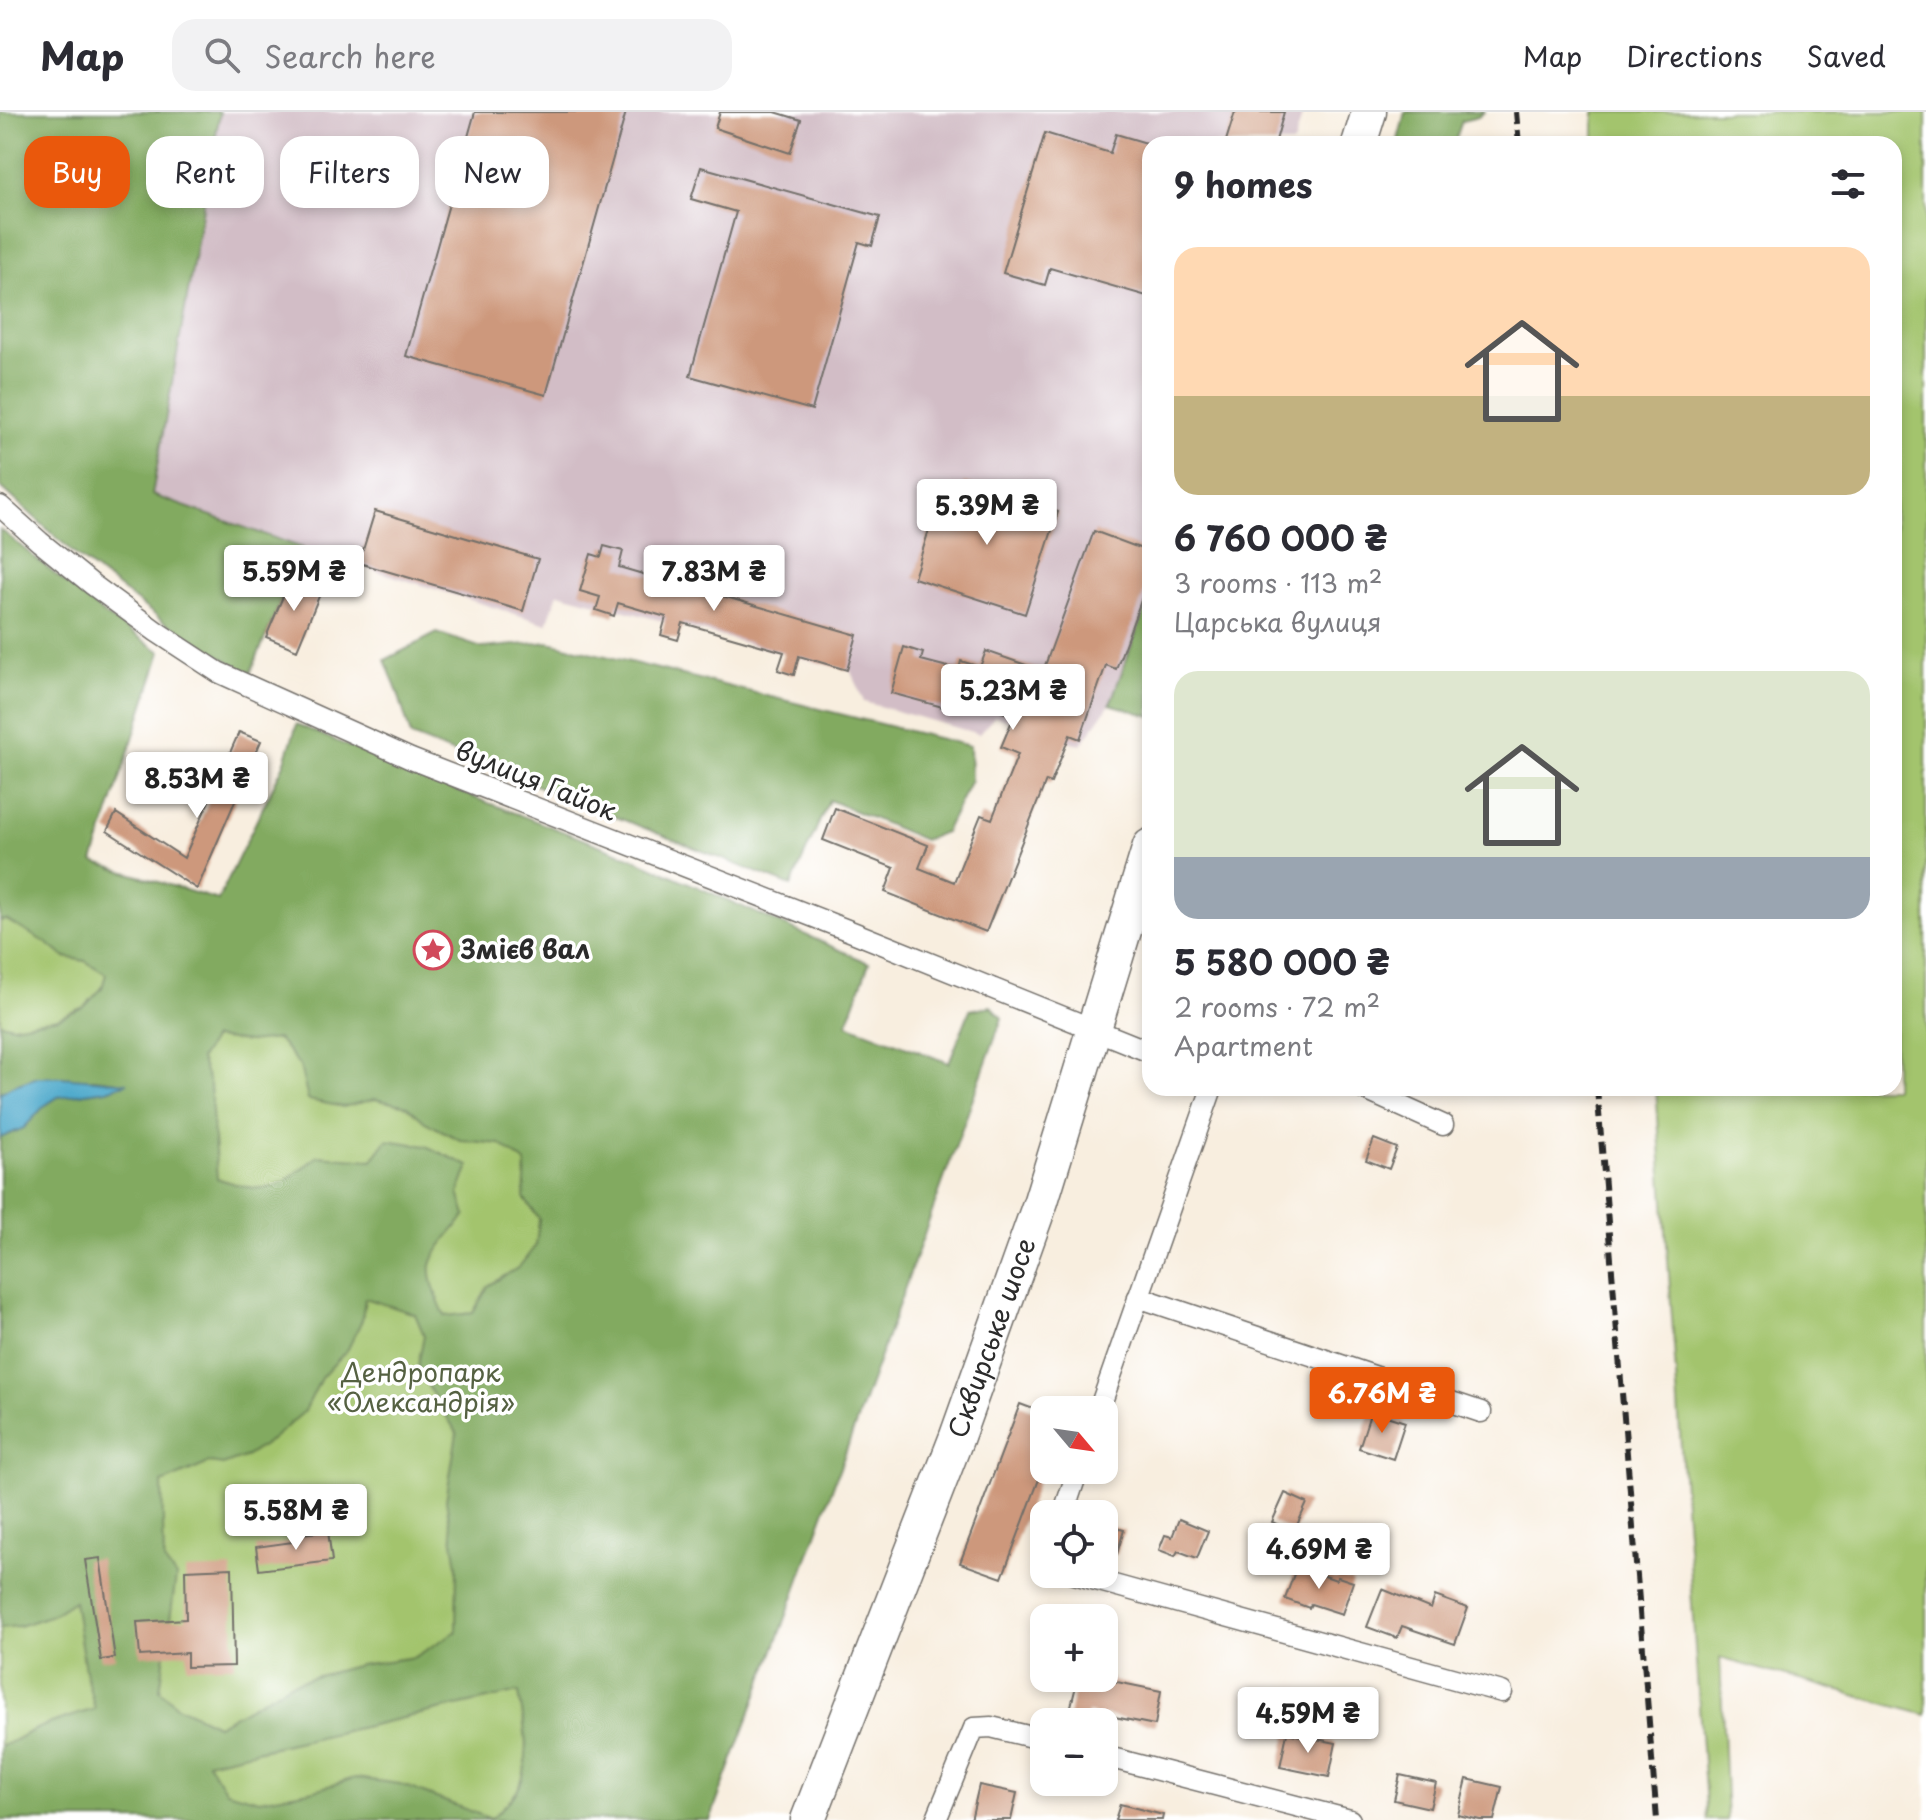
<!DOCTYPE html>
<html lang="en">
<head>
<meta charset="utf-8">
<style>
	:root { --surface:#fff; --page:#f2f2f3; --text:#2b2b33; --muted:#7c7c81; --line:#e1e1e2; --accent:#ea580c }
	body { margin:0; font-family:"Playpen Sans",sans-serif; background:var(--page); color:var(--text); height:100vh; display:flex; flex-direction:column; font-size:30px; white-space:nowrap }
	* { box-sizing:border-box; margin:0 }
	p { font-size:26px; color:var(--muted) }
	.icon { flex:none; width:44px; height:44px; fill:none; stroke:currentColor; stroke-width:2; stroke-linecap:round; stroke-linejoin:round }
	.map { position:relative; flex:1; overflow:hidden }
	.side { position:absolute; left:1142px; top:24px; width:760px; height:960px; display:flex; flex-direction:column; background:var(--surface); border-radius:24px; box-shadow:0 4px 12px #0003 }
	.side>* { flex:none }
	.guide { position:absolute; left:24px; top:24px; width:760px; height:72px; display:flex; gap:16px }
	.needle { width:52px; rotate:119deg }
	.fabs { position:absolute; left:1030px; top:1284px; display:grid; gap:16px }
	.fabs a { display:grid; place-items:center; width:88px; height:88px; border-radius:16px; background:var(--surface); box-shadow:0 4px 12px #0003; font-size:40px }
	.price { position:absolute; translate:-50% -68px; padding:0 18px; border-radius:8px; background:#fff; color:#222; font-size:26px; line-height:52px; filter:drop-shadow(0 2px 4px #0008) }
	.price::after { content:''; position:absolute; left:50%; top:48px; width:24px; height:18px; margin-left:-12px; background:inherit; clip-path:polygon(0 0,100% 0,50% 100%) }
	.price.selected { background:var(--accent); color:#fff }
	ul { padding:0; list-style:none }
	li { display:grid; align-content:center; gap:16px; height:424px; padding:0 32px }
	li span { display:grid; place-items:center; height:248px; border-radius:24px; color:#555 }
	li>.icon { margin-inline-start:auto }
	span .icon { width:144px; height:144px; fill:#fffc; stroke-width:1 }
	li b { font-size:34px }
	h2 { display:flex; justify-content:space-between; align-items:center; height:96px; padding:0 32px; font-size:34px }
	.chip { padding:0 28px; border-radius:24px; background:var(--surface); box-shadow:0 4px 12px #0003; font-size:28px; line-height:72px }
	.chip.selected { background:var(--accent); color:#fff }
	header { display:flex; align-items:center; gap:48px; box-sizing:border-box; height:112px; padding:0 40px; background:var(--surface); border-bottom:2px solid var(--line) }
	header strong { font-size:38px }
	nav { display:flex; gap:44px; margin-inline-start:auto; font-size:28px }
	.search { width:560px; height:72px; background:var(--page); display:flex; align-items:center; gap:20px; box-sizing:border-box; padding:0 28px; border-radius:24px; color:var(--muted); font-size:30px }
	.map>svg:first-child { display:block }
	.industrial { fill:#d2bdc6 }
	.green { fill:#a3c46d; stroke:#67784c; stroke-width:2 }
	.forest { fill:#82aa60; stroke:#566a46; stroke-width:2; fill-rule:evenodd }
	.water { fill:#4ca8cb; stroke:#3c6a7b; stroke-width:2 }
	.building { fill:#cd987c }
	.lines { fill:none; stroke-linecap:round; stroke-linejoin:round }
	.minor-casing { stroke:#736f6a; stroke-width:23 }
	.primary-casing { stroke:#736f6a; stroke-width:37 }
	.minor { stroke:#fff; stroke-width:20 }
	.primary { stroke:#fff; stroke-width:34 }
	.rail { stroke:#2b2b2b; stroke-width:6; stroke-dasharray:12 6; stroke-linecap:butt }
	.labels { text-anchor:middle; stroke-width:7; stroke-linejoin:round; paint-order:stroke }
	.street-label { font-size:26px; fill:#2b2b2b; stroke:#fff }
	.poi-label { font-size:26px; font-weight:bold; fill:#2b2b2b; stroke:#fff; text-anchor:start }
	.park-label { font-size:26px; fill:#556142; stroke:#fff }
</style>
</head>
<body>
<header>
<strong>Map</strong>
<div class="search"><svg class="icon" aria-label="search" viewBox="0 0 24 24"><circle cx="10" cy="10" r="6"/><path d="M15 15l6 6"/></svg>Search here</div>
<nav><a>Map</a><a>Directions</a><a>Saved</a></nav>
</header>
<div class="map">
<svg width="1926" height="1708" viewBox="0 0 1926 1708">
	<rect width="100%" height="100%" fill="#fff"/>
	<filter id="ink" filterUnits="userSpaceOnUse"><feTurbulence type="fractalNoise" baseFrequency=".0125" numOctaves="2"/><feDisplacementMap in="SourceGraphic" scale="16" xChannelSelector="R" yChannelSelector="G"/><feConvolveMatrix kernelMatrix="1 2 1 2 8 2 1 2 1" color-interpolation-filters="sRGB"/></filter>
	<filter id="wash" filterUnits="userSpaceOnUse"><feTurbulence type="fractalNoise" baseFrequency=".006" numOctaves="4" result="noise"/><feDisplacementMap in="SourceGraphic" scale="32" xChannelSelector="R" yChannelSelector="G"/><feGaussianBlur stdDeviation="1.8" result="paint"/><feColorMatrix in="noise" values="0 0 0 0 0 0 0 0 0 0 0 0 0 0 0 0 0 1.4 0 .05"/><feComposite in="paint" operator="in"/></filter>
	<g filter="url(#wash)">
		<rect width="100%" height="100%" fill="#f8eedf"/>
		<!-- industrial -->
		<path class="industrial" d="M220 0H1303L1294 32H1150V484L1110 592 1081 633 995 604 979 622 864 590 851 560 847 558 558 481 547 512 303 436 152 383Z"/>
		<!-- green -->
		<path class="green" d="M1594 0H1926V1603L1720 1546 1727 1708H1707L1656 976H1894V32H1594Z
			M0 763 600 878 784 1511 710 1708H0Z"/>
		<!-- forest -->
		<path class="forest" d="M0 0H220L152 383 303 436 250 562 163 509 77 444 0 374Z
			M1405 0H1484L1478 5 1462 9 1454 32H1397Z
			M0 417 101 500 161 540 93 750 218 788 284 652 297 612 410 661 635 747 869 851 847 912 949 951 970 898 991 894 1002 906 784 1511 710 1708H0V1634C13 1631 22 1623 34 1618 54 1609 75 1603 95 1597L86 1564 74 1489 52 1503 19 1514 0 1516V1026L24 1016 44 994 58 985 106 978 126 971 94 967 12 974 0 981V911L13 914 58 906 84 895 102 876 106 862 85 849 64 845 48 832 6 808 0 809ZM213 926 248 930 278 927 300 954 308 988 343 995 375 987 407 994 425 1010 460 1028 500 1032 526 1051 524 1086 539 1107 536 1133 519 1155 488 1174 473 1201 445 1204C439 1191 429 1167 431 1153 434 1139 456 1115 466 1104L459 1081 469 1054 426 1034 387 1028 372 1048 318 1044C276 1077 270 1085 217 1066L210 973 200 947ZM365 1186 415 1202 424 1223 418 1253 429 1276 457 1321 446 1388 457 1453 456 1519 415 1545 359 1553 292 1571 217 1613 177 1594 160 1578 176 1465 164 1449 162 1371 209 1351 223 1353 247 1344 271 1328 305 1299 321 1266 348 1237 362 1208ZM519 1580C523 1611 534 1650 517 1679 511 1689 499 1698 491 1707L400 1672 355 1666 315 1678 259 1688 226 1679 207 1650Z
			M1150 484V604L1110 592Z
			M437 521 482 536 549 530 970 634 971 668 945 720 924 728 829 688 791 774 411 624 398 581 385 548Z"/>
		<!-- water -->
		<path class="water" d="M38 965H62L128 971 106 978 58 985 44 994 24 1016 0 1026V981L12 974Z"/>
		<g id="blocks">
			<!-- building -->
			<path class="building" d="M475 0H626L546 283 406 244Z
				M720 0H775L801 8 790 41 715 16Z
				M1235 0H1284L1275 32H1225Z
				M1045 21 1110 41 1116 22 1150 32V71L1146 86 1150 87V185L1050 156 1045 173 1003 161Z
				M701 55 880 105 872 134 859 130 812 298 690 264 736 100 691 87Z
				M964 370 1058 400 1025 502 914 466 938 389 956 395Z
				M375 399 538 447 523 499 359 451Z
				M1094 419 1150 440V464L1116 557 1106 553 1080 627 1070 623 1051 671 1046 669 986 820 885 780 894 756 823 728 835 696 928 733 919 756 954 770 981 703 992 707 1018 642 1001 635 1014 604 954 583 950 597 891 581 904 535 923 541 921 548 959 558 961 549 980 555 986 539 1043 559Z
				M604 434 623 439 619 455 694 477 700 457 714 461 709 480 857 523 847 558 799 544 794 563 778 558 784 540 683 511 678 528 661 523 666 505 618 491 614 504 596 498 600 485 580 479 591 442 601 445Z
				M291 465 322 477 297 538 266 525Z
				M239 620 261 629 197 777 107 719 116 701 184 746Z
				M1374 1027 1397 1036 1389 1057 1366 1048Z
				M1020 1292 1044 1301V1354L1002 1466 960 1451Z
				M1371 1299 1405 1310 1393 1347 1359 1336Z
				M1285 1381 1307 1391 1294 1420 1272 1410Z
				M1179 1407 1208 1419 1197 1446 1178 1439 1175 1444 1159 1438 1165 1423 1172 1425Z
				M1104 1413 1124 1418 1117 1442 1104 1438Z
				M328 1419 332 1449 259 1458 256 1435 293 1430 292 1423Z
				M100 1446 115 1546 101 1548 85 1448Z
				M1297 1454 1336 1468 1338 1465 1353 1470 1342 1502 1311 1492 1309 1496 1285 1487Z
				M232 1456 234 1554 187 1555V1541L140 1544 137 1510 186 1507 185 1458Z
				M1382 1477 1431 1497 1435 1484 1468 1496 1455 1532 1402 1514 1397 1526 1367 1515Z
				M1078 1566H1113L1112 1569 1161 1579 1155 1613 1104 1603 1103 1605 1087 1601 1085 1610H1067Z
				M1287 1621 1336 1631 1329 1665 1280 1655Z
				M1400 1663 1436 1671 1430 1696 1394 1688Z
				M1467 1667 1502 1675 1494 1708H1480L1458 1703Z
				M979 1673 1017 1681 1011 1708H971Z
				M1120 1692 1163 1703 1162 1708H1115Z"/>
		</g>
	</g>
	<g filter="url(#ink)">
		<use href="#blocks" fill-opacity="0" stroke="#736f6a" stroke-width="2"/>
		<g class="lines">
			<!-- minor casing -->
			<g class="minor-casing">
				<path id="minor" d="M0 394 40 430 93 473 157 520 218 560 411 647 855 821 1150 940
					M1361 976 1443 1013
					M1138 1185 1481 1300
					M1099 1298 1212 976
					M1063 1402 1078 1358
					M1074 1462 1502 1580
					M1104 1644 1350 1708
					M936 1708 974 1616 991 1615 1044 1628"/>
			</g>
			<!-- primary casing -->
			<g class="primary-casing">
				<g id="primary">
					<path d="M1359 32 1369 0"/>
					<path id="s1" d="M808 1708 956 1327 1041 1089 1150 734"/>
				</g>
			</g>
			<!-- minor -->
			<use href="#minor" class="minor"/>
			<!-- primary -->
			<use href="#primary" class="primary"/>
			<!-- rail -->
			<path class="rail" d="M1516 0 1519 32
				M1597 976 1657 1708"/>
		</g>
	</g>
	<!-- icons -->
	<defs>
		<g id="sight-ring" transform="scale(2)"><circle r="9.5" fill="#fff" stroke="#d1495b" stroke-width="1.5"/><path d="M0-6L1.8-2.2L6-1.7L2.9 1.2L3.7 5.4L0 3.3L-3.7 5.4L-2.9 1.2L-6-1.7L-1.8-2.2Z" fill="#d1495b"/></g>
	</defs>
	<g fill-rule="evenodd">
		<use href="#sight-ring" x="433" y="838"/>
	</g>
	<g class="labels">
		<!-- street labels -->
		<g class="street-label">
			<text transform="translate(536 669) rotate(22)" y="9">вулиця Гайок</text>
			<text dy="9" stroke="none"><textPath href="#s1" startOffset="516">Сквирське шосе</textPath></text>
		</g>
		<!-- poi labels -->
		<g class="poi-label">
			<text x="461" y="847">Змієв вал</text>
		</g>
		<!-- park labels -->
		<g class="park-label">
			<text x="421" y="1270">Дендропарк<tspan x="421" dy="30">«Олександрія»</tspan></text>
		</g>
	</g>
</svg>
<div class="fabs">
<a><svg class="needle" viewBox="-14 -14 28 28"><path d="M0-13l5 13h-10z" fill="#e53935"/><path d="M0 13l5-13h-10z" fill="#7c7c81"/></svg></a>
<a><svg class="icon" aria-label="locate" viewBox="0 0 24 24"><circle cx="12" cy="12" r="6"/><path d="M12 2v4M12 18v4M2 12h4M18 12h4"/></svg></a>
<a>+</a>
<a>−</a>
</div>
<b class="price" style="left:987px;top:435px">5.39M ₴</b>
<b class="price" style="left:294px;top:501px">5.59M ₴</b>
<b class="price" style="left:714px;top:501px">7.83M ₴</b>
<b class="price" style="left:1013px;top:620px">5.23M ₴</b>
<b class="price" style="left:197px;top:708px">8.53M ₴</b>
<b class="price selected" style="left:1382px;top:1323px">6.76M ₴</b>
<b class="price" style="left:296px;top:1440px">5.58M ₴</b>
<b class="price" style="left:1319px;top:1479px">4.69M ₴</b>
<b class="price" style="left:1308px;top:1643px">4.59M ₴</b>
<div class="guide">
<a class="chip selected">Buy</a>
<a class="chip">Rent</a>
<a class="chip">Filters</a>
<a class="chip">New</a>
</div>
<section class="side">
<h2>9 homes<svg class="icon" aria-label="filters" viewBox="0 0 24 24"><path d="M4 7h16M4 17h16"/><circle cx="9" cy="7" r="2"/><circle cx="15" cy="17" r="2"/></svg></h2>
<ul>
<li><span style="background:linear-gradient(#ffd9b3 60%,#c2b280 0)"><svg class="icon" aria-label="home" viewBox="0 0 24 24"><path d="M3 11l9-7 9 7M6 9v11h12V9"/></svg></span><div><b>6 760 000 ₴</b><p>3 rooms · 113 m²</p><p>Царська вулиця</p></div></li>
<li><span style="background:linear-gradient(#dfe7d0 75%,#9aa5b1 0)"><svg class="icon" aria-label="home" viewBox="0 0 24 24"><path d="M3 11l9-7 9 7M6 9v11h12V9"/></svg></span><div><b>5 580 000 ₴</b><p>2 rooms · 72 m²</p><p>Apartment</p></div></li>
</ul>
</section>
</div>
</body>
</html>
